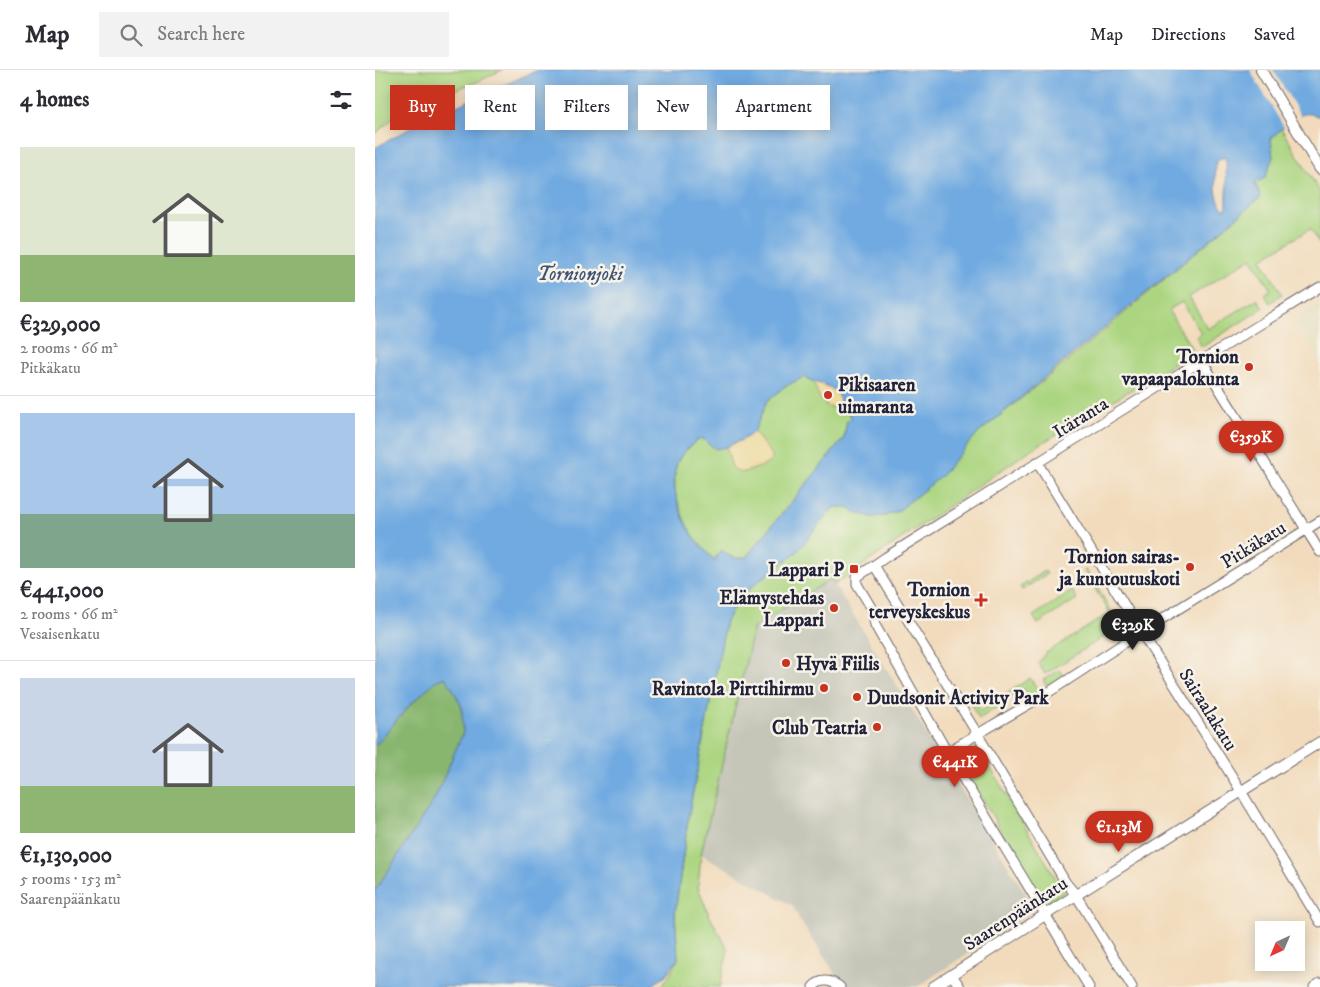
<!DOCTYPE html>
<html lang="en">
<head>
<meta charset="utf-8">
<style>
	:root { --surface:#fff; --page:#f2f2f3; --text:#2b2b33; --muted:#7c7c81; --line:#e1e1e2; --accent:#c8321e }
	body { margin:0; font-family:"IM FELL DW Pica",serif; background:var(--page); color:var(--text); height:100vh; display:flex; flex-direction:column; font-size:19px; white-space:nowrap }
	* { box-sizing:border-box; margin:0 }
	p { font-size:16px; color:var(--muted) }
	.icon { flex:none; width:28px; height:28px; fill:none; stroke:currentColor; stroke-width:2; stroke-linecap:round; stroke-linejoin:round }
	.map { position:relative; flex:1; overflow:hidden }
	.drawer { display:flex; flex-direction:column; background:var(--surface); width:375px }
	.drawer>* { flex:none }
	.top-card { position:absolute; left:15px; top:15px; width:475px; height:45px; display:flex; gap:10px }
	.needle { width:32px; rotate:224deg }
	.fabs { position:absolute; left:880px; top:851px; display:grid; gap:10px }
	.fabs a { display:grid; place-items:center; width:50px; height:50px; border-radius:0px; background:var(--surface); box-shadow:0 2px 12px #0003; font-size:25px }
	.price { position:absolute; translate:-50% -42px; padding:0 11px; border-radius:18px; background:var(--accent); color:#fff; font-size:16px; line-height:32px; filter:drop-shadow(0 1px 2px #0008) }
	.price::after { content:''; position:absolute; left:50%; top:30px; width:15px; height:11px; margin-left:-8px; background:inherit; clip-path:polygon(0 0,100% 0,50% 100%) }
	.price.selected { background:#222; color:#fff }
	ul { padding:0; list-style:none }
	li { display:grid; align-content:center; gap:10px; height:265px; padding:0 20px }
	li+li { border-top:1px solid var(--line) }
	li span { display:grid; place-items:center; height:155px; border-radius:0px; color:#555 }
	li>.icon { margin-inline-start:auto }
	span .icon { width:90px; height:90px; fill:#fffc; stroke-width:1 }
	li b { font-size:21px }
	h2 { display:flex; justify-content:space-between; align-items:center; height:60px; padding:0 20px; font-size:21px }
	.pill { padding:0 18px; border-radius:0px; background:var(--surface); box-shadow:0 2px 12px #0003; font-size:18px; line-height:45px }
	.pill.selected { background:var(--accent); color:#fff }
	header { display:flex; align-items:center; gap:30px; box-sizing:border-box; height:70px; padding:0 25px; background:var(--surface); border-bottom:1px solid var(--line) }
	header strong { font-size:24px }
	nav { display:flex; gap:28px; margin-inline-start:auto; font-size:18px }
	.search { width:350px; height:45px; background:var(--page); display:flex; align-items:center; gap:12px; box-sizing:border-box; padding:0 18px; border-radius:0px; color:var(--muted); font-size:19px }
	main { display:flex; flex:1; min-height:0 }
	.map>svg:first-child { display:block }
	.built { fill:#e2dcba }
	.industrial { fill:#c5c5b8 }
	.green { fill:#abd580; stroke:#667c5e }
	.forest { fill:#88b66e; stroke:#556c54 }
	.sand { fill:#eeda9e; stroke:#887e6c }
	.water { fill:#71aae1; stroke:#4a668e; fill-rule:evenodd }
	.pier { fill:#f2dbbc }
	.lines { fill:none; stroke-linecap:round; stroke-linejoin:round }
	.minor-casing { stroke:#6b6368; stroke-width:11 }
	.tertiary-casing { stroke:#6b6368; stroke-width:12 }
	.minor { stroke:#fff; stroke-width:9 }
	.tertiary { stroke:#fff; stroke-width:10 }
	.poi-dot { fill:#c8321e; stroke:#f7f3e8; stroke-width:2 }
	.labels { text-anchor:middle; stroke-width:5; stroke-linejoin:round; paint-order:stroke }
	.poi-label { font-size:19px; font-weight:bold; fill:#22223b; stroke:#f7f3e8; text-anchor:end }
	.street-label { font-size:19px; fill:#22223b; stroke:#f7f3e8 }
	.water-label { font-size:20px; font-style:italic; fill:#3e5275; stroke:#f7f3e8 }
</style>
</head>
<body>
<header>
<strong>Map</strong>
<div class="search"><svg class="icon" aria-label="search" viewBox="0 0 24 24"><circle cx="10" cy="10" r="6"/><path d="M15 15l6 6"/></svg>Search here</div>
<nav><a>Map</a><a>Directions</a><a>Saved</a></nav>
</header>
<main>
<section class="drawer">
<h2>4 homes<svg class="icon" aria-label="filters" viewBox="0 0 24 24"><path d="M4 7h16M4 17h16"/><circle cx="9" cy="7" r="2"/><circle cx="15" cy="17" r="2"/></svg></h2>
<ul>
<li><span style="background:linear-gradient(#dfe7d0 70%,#8fb573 0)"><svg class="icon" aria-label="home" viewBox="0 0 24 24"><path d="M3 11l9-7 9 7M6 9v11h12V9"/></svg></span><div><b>€329,000</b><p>2 rooms · 66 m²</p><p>Pitkäkatu</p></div></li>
<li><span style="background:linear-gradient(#a9c7e8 65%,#7fa58c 0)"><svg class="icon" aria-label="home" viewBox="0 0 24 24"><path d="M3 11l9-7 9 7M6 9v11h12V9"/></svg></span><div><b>€441,000</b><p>2 rooms · 66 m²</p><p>Vesaisenkatu</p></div></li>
<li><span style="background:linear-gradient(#c9d6e8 70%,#8fb573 0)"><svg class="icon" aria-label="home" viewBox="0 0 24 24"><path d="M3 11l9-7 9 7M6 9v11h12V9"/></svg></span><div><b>€1,130,000</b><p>5 rooms · 153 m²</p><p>Saarenpäänkatu</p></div></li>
</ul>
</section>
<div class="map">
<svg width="945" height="917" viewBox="0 0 945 917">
	<rect width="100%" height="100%" fill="#f7f3e8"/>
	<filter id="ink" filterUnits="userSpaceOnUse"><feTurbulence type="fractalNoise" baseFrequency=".02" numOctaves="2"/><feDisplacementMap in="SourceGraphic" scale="10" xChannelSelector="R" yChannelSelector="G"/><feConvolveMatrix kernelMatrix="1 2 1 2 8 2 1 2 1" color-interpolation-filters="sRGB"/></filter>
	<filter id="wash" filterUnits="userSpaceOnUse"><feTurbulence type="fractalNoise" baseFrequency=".0096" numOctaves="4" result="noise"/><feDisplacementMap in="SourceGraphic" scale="20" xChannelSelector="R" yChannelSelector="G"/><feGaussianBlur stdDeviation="1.12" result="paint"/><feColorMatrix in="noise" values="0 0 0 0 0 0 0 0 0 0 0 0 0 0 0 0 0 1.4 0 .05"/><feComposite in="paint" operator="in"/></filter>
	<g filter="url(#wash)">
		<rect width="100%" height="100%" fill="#f2dbbc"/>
		<!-- built -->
		<path class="built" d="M945 233V291L919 249Z"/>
		<!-- industrial -->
		<path class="industrial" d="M456 509 660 839 542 917H469L424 849 418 836 326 784 379 557Z"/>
		<!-- green -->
		<path class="green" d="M0 0H127L102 12 37 35 22 45 0 64Z
			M906 58 945 122V175L935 159 886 189 907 224 895 233 889 224 896 220 876 188 814 227 833 259 882 229 888 238 827 277 821 267 826 263 807 232 793 240 819 282 654 381 459 515 456 509 379 557 326 784 323 817 334 845 353 879 345 917H284L294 907 303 889 300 843 314 743 351 551 357 540 376 517 422 482 452 444 460 437 472 438 485 444 510 446 523 441 565 407 601 365 701 284 886 127 880 113 898 87 896 69Z
			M429 306C440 313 453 315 462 325 466 329 466 335 469 340 472 343 475 344 477 349L472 351 469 368 372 486C361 492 355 486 346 480L339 490 322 471 310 453 300 422V402L302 393 307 384 322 370 379 362 391 333 407 318Z
			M711 500 746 556 670 604 663 593 671 583 735 543 709 501Z
			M670 501 672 504 647 520 645 517Z
			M697 521 702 529 663 554 658 546Z
			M685 600 690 607 673 618 668 610Z
			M655 608 665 623 656 628 649 619 604 649 595 633 599 630 606 641Z
			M603 677 689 822 669 835 583 687Z"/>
		<!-- forest -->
		<path class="forest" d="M70 607 77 617 87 637 88 663 60 728 0 821V676L33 637 60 611Z"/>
		<!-- sand -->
		<path class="sand" d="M439 312C451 315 469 321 464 337 448 342 442 324 439 312Z
			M379 362 397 385C397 387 397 388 397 390 394 395 371 402 365 403L357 397 351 377 369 369Z"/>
		<!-- water -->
		<path class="water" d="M163 0H945V47C940 45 935 43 929 44 919 47 903 61 896 69L898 87 890 108 880 113 886 127 601 365 565 407 523 441 510 446 497 447 485 444 472 438 460 437 452 444 422 482 376 517 357 540 351 551 314 743 300 843 303 889 291 905 275 917H0V821L60 728 88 663 87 637 77 617 70 607 60 611 33 637 0 676V78L48 51ZM847 88H851L852 136 851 138 848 139C839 126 840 108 841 92ZM429 307 439 312 453 316 459 320 463 325 469 340 475 345 477 348 472 351 469 368 372 486C361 492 355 486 346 480L339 490C333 483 326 477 321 470 307 450 293 417 302 393 305 384 315 377 322 370L329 369 333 374 341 379 351 377 369 369 379 362 391 333 396 327 400 326 407 318Z"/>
		<!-- pier -->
		<path class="pier" d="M875 0H898L927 48 910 59Z"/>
	</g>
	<g filter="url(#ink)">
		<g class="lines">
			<!-- minor casing -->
			<g class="minor-casing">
				<path id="minor" d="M827 291 945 482
					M662 392 766 562 858 708 945 852
					M499 495 603 665 691 813 701 825 757 917
					M572 682 671 624 766 562 945 451
					M577 905 585 917
					M438 917C446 908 456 910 465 917
					M714 917 572 682 500 555 497 539 482 514V507L511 487 945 217
					M939 917 945 913"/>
			</g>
			<!-- tertiary casing -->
			<g class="tertiary-casing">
				<path id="tertiary" d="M886 0 945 99
					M558 917 701 825 945 672"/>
			</g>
			<!-- minor -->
			<use href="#minor" class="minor"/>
			<!-- tertiary -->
			<use href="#tertiary" class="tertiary"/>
		</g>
	</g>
	<!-- markers -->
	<g class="poi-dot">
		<circle cx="874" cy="297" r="5"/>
		<circle cx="453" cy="325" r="5"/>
		<circle cx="815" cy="497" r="5"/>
		<rect x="474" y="494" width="10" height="10" rx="2.5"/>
		<path d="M603.5 522.5h5v5h5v5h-5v5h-5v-5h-5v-5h5z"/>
		<circle cx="459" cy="538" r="5"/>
		<circle cx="411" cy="593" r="5"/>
		<circle cx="449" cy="618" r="5"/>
		<circle cx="482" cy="627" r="5"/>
		<circle cx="502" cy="657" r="5"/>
	</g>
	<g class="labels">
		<!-- poi labels -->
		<g class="poi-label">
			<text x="864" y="293">Tornion<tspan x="864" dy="22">vapaapalokunta</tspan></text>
			<text x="463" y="321" text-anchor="start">Pikisaaren<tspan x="463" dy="22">uimaranta</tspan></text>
			<text x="805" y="493">Tornion sairas-<tspan x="805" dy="22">ja kuntoutuskoti</tspan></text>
			<text x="469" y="506">Lappari P</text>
			<text x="595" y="526">Tornion<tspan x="595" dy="22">terveyskeskus</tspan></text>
			<text x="449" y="534">Elämystehdas<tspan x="449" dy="22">Lappari</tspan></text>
			<text x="421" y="600" text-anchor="start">Hyvä Fiilis</text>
			<text x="439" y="625">Ravintola Pirttihirmu</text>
			<text x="492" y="634" text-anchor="start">Duudsonit Activity Park</text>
			<text x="492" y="664">Club Teatria</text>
		</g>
		<!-- street labels -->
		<g class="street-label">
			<text transform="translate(705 347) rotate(-32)" y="7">Itäranta</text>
			<text transform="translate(878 474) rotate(-32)" y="7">Pitkäkatu</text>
			<text transform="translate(834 639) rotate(58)" y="7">Sairaalakatu</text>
			<text transform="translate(640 843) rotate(-33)" y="7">Saarenpäänkatu</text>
		</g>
		<!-- water labels -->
		<g class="water-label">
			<text x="205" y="210">Tornionjoki</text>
		</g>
	</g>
</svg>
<div class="fabs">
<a><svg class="needle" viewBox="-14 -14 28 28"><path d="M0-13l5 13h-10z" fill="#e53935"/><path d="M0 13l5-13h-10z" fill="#7c7c81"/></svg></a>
</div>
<b class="price" style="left:876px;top:393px">€359K</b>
<b class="price selected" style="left:758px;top:581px">€329K</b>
<b class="price" style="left:580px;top:718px">€441K</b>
<b class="price" style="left:744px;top:783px">€1.13M</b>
<div class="top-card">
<a class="pill selected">Buy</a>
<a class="pill">Rent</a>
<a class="pill">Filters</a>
<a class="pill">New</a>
<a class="pill">Apartment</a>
</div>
</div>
</main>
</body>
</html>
